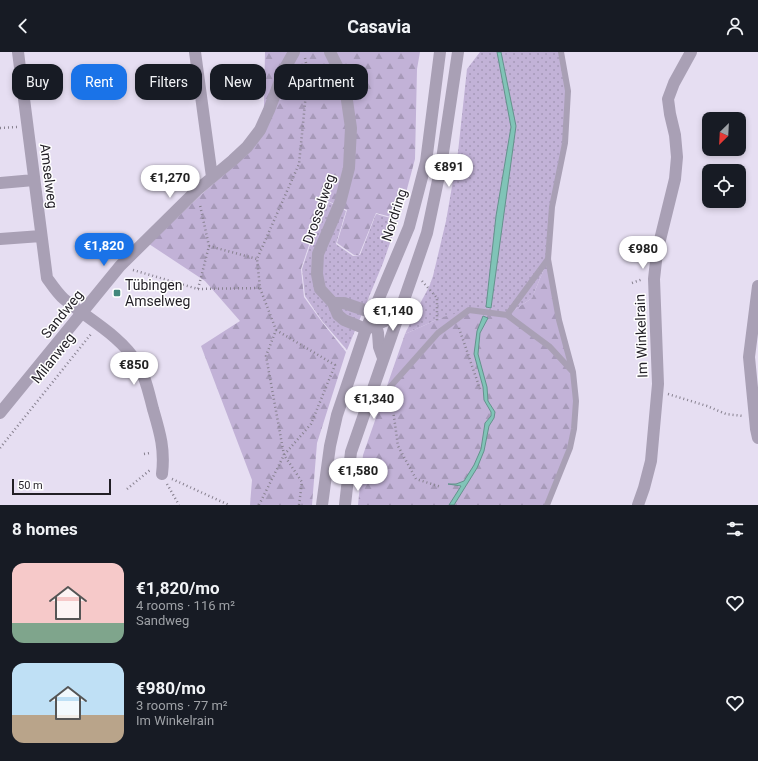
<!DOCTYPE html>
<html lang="en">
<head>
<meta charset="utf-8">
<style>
	:root { --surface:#171b24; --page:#242831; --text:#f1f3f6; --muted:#9ea1a6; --accent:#1a73e8 }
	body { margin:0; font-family:Roboto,sans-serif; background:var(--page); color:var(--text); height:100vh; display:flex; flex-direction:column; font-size:15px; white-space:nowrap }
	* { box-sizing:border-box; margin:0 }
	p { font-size:13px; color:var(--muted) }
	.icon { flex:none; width:22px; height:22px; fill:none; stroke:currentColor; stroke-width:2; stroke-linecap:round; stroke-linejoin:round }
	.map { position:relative; height:453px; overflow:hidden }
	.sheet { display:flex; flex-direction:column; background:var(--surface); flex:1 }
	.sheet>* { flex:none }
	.top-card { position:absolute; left:12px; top:12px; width:400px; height:36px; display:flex; gap:8px }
	.needle { width:26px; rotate:204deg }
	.fabs { position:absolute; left:702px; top:60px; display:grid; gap:8px }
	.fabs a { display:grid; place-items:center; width:44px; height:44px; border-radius:8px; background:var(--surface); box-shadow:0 2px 6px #0003; font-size:20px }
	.scale { position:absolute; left:12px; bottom:10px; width:99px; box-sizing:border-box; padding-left:4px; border:2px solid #221f26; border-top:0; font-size:11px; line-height:14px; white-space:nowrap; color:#221f26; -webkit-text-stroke:3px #fff; paint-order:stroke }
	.price { position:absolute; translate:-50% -34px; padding:0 9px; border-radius:14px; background:#fff; color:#222; font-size:13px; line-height:26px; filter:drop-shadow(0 1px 2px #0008) }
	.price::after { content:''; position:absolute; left:50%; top:24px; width:12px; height:9px; margin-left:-6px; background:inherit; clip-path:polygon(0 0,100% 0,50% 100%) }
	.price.active { background:var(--accent); color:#fff }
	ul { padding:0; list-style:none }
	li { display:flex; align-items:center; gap:12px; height:100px; padding:0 12px }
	li span { display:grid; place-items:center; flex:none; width:112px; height:80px; border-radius:12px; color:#555 }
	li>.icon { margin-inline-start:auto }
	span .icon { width:48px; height:48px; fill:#fffc; stroke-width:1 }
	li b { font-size:17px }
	h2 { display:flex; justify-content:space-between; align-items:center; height:48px; padding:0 12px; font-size:17px }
	.pill { padding:0 14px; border-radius:12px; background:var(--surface); box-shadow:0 2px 6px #0003; font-size:14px; line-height:36px }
	.pill.active { background:var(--accent); color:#fff }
	header { display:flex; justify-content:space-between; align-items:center; height:52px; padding:0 12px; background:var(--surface); font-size:18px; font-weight:700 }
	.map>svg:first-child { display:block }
	.grass { fill:url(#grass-dots) }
	.forest { fill:url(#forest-firs) }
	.water { fill:#80c4b7; stroke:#64928c }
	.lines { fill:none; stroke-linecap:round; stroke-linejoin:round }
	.path { stroke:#87818f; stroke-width:2.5; stroke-dasharray:1 3; stroke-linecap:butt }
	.service { stroke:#a9a0b5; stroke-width:6 }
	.minor { stroke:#a9a0b5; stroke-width:12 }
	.tertiary { stroke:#a9a0b5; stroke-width:12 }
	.poi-dot { fill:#42877c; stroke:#fff; stroke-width:1.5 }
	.labels { text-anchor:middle; stroke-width:3; stroke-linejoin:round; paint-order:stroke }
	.street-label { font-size:14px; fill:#221f26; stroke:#fff }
	.poi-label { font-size:14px; fill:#221f26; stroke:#fff; text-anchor:start }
</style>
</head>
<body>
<header><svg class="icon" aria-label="back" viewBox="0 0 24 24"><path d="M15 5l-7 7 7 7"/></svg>Casavia<svg class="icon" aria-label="person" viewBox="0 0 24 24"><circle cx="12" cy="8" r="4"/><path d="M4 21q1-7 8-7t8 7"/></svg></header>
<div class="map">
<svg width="758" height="453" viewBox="0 0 758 453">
	<defs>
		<pattern id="grass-dots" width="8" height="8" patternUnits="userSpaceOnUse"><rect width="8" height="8" fill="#c2b2d7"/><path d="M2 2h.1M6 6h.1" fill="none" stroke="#a699b8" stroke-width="1.8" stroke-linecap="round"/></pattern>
		<pattern id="forest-firs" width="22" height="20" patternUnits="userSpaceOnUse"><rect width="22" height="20" fill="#c2b2d7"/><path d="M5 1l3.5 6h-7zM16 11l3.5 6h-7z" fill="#a699b8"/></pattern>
	</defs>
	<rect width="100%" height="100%" fill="#e6def2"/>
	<!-- grass -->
	<path class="grass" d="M480 0H561L568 39 565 91 552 155 548 207 532 246 507 263 443 265 405 282 416 259 429 235 433 224 446 169 458 100 467 17Z
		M329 150 346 159 336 192 353 204 360 203 376 162 398 168 383 211 347 298 322 269 305 244 302 217 317 172Z"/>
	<!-- forest -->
	<path class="forest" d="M265 0H420L417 17 415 107 399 167 376 161 359 203H354L337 191 347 158 328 149 316 172 301 217 304 245 322 270 346 300 317 391 312 453H250L252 428 201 294 240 269 205 229 149 192 204 140 248 102 261 86 264 53Z
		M548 207 573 320 574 377 547 453H358L363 403 405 282 443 265 469 258 507 263 532 246Z"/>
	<!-- water -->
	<path class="water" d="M497 0H501L516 74 491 256 486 255 496 164 511 75Z
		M483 264 488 266 480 281 478 302 487 335 488 349 495 360 494 366 489 374 484 399 477 416 454 453H449L461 434 448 432H456L464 429 474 413 481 397 485 371 491 364V360L484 348 483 335 474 302 477 279Z"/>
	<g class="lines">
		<!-- path -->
		<path class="path" d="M0 76 17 75
			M209 194 257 207
			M133 218 198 237 209 194 200 153
			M422 229 437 246V271
			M632 231 643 227
			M198 237 260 236
			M459 276 480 337
			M276 278 335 313 311 372 284 403 302 430 299 453
			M668 342 707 354 726 362 743 364
			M391 343 398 394 416 427 441 435
			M0 396 91 282
			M144 402 150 401
			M172 427 229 453
			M167 432 179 453
			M127 437 150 418
			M259 453 284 403 266 304 276 278 260 236 257 207 299 112 308 21 305 6"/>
		<!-- service -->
		<path class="service" d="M507 263 548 207
			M390 335 438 281 469 258 507 263 550 295 572 319
			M547 453 570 396 574 377 576 349 573 320 559 268 548 207 552 155 565 91 568 39 561 0"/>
		<!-- minor -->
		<path class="minor" d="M18 0 47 226C52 233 58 242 64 247 88 267 121 284 137 311 146 325 149 342 153 357 160 381 165 397 162 422
			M195 0 212 125
			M330 0 344 28 351 76 349 116 340 151 318 202 317 222 320 237 333 251 338 263 344 268 366 277 399 263
			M0 131 34 128
			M0 187 41 184
			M758 234 749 305 756 377 758 386
			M333 251H344L373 261 378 281 379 295 383 306
			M0 361 120 214 197 138 233 108 247 95 260 78 269 58 285 16 294 0
			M638 453 644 436 651 409 658 332 654 227 657 200 675 127 677 105 675 83 670 62 668 47 674 31 691 0"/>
		<!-- tertiary -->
		<path class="tertiary" d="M322 453 330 394 337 363 366 277 409 175 426 110 440 0
			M345 453 351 400 414 219 427 181 441 114 458 0"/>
	</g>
	<!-- markers -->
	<rect class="poi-dot" x="113" y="237" width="8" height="8" rx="2"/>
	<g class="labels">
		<!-- street labels -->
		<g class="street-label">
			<text transform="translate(49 124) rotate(83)" y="5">Amselweg</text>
			<text transform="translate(319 157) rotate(-71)" y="5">Drosselweg</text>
			<text transform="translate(394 163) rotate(-72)" y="5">Nordring</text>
			<text transform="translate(62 262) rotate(-51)" y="5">Sandweg</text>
			<text transform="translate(641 284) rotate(-92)" y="5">Im Winkelrain</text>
			<text transform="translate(53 306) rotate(-51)" y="5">Milanweg</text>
		</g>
		<!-- poi labels -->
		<g class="poi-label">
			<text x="125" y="238">Tübingen<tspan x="125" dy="16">Amselweg</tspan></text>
		</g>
	</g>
</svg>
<div class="fabs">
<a><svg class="needle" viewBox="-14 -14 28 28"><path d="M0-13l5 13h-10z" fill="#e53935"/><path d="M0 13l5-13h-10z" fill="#9ea1a6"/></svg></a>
<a><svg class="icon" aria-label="locate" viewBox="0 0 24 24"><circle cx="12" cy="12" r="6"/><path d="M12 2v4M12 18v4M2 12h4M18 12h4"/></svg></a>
</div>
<div class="scale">50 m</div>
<b class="price" style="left:449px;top:136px">€891</b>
<b class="price" style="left:170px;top:147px">€1,270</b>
<b class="price active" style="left:104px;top:215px">€1,820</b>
<b class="price" style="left:643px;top:218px">€980</b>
<b class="price" style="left:393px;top:280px">€1,140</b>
<b class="price" style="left:134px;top:334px">€850</b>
<b class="price" style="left:374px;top:368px">€1,340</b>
<b class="price" style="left:358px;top:440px">€1,580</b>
<div class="top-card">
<a class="pill">Buy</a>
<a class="pill active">Rent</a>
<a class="pill">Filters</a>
<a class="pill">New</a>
<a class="pill">Apartment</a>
</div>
</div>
<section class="sheet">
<h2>8 homes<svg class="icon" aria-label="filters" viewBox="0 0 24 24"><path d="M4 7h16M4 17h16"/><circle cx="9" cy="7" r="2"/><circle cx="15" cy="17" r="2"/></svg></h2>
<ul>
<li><span style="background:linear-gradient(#f6c9c9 75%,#7fa58c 0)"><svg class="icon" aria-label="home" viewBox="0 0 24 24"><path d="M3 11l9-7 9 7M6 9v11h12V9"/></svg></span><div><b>€1,820/mo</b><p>4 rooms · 116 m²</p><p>Sandweg</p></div><svg class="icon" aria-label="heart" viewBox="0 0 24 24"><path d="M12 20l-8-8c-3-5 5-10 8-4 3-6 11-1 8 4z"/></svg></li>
<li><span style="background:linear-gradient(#bfe0f5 65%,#b9a48a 0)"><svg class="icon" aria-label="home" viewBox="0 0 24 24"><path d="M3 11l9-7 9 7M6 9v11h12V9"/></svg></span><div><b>€980/mo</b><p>3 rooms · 77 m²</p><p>Im Winkelrain</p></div><svg class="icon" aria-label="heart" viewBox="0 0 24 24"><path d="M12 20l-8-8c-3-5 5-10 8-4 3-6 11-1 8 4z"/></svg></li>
</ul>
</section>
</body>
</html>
